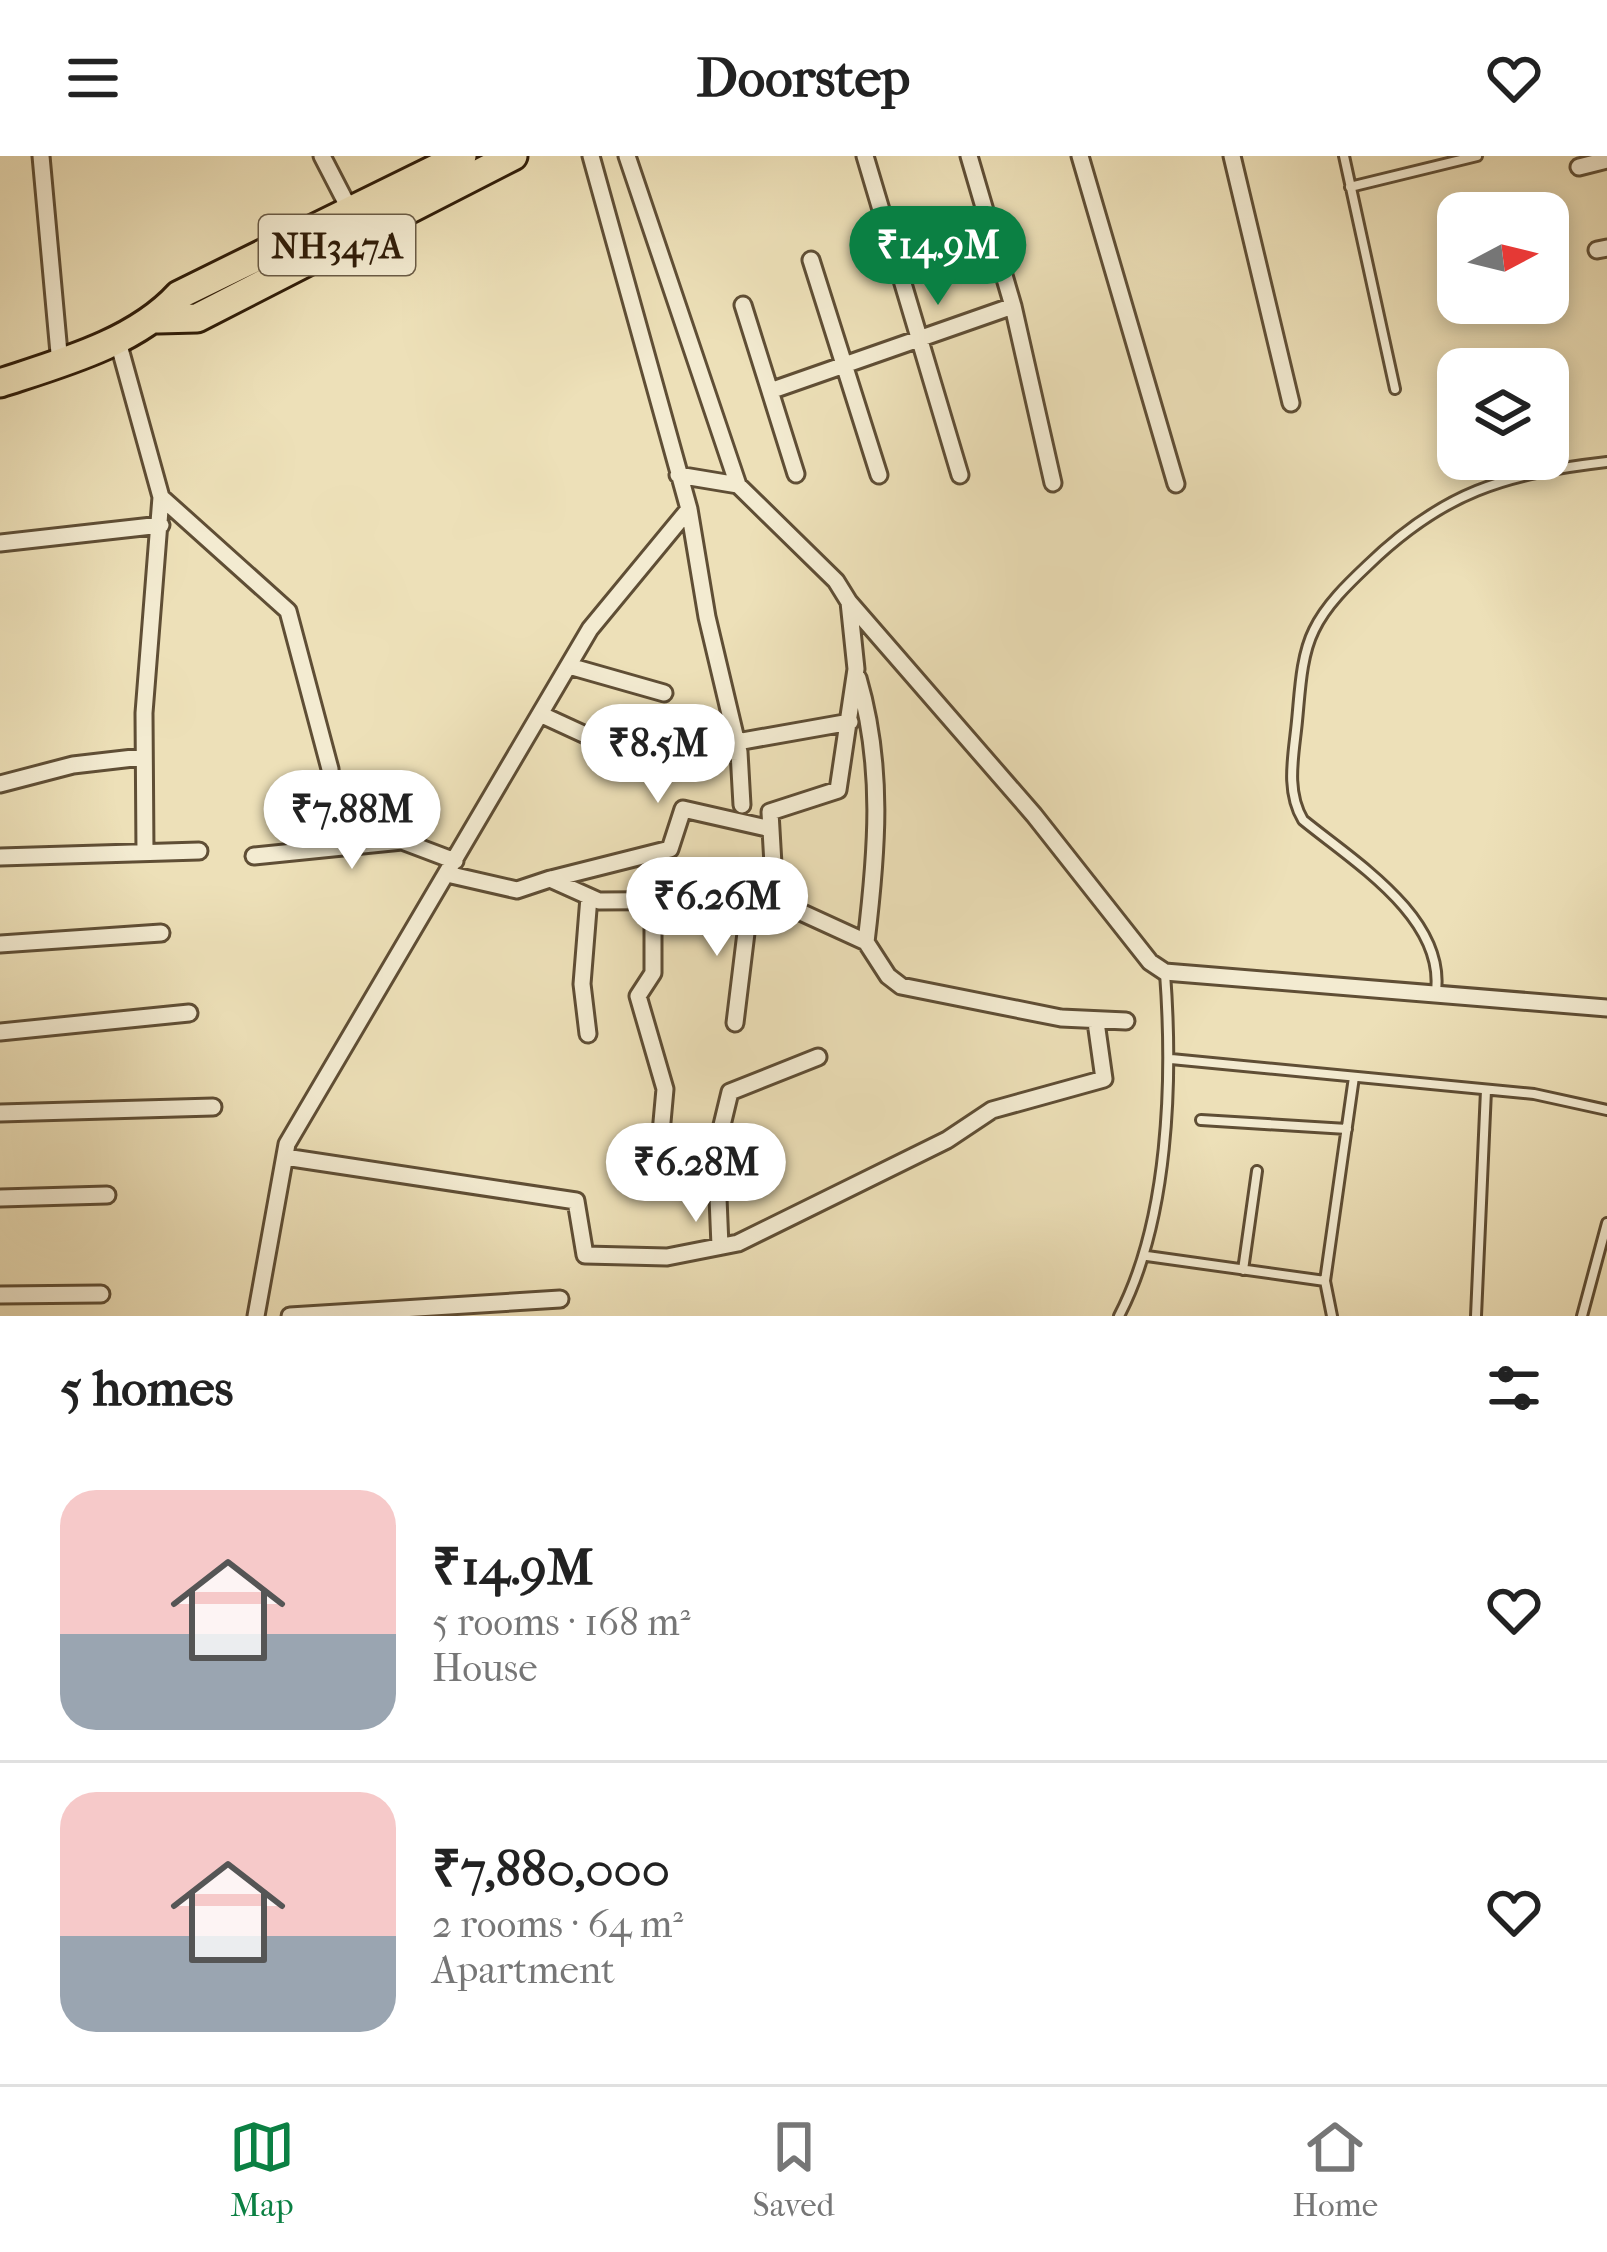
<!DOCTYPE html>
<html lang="en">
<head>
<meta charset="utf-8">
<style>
	:root { --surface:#fff; --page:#f2f2f2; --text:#222; --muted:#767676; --line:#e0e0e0; --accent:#0b8043 }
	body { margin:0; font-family:"IM FELL French Canon",serif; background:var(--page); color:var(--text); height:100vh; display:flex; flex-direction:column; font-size:45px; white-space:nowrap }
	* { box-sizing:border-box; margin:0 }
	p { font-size:39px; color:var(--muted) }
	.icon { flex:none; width:66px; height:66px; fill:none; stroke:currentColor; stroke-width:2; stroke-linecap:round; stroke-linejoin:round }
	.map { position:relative; height:1160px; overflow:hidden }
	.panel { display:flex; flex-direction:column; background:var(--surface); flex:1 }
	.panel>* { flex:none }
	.needle { width:78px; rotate:83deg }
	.tools { position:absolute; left:1437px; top:36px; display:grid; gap:24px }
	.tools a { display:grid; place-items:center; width:132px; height:132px; border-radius:24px; background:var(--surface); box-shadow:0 6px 18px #0003; font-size:60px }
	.price { position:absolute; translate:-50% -102px; padding:0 27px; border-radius:42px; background:#fff; color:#222; font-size:39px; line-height:78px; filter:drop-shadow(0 3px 6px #0008) }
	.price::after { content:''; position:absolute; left:50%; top:72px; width:36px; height:27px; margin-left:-18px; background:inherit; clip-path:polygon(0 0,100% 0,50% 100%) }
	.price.current { background:var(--accent); color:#fff }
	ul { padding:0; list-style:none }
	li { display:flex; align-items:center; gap:36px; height:300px; padding:0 60px }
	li+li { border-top:3px solid var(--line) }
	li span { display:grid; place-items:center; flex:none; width:336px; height:240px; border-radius:36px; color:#555 }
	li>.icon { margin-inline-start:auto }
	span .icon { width:144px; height:144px; fill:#fffc; stroke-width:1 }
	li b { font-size:51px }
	h2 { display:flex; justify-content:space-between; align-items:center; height:144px; padding:0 60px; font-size:51px }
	header { display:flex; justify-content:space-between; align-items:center; height:156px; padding:0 60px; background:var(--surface); font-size:54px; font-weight:800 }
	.dock { display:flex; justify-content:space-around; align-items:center; height:168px; border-top:3px solid var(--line); background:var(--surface); font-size:33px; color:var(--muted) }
	.dock a { display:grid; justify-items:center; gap:6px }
	.dock .current { color:var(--accent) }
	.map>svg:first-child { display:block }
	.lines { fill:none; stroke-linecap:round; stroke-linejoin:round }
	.lane-casing { stroke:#5f4e35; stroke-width:14 }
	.street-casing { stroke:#5f4e35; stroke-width:21 }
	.highway-casing { stroke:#301d09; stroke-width:33 }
	.lane { stroke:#f3ebd1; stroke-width:8 }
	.street { stroke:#f3ebd1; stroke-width:15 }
	.highway { stroke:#ede0b8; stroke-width:27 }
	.labels { text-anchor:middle; stroke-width:12; stroke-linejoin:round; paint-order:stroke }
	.shield { fill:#f3ebd1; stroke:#6a5b45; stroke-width:3 }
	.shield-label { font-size:36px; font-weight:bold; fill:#301d09 }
</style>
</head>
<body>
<header><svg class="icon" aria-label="menu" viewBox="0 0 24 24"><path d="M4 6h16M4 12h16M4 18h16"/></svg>Doorstep<svg class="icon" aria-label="heart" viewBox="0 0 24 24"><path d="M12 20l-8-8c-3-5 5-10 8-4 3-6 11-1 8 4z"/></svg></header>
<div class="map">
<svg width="1607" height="1160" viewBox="0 0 1607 1160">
	<rect width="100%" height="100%" fill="#ede0b8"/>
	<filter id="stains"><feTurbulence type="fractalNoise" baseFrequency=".00167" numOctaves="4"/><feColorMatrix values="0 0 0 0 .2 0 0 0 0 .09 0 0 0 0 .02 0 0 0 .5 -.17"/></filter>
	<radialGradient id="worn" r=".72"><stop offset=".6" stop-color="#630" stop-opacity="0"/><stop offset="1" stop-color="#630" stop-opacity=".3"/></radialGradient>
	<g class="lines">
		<!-- lane casing -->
		<g class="lane-casing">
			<path id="lane" d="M1344 0 1395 233
				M1350 31 1477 0
				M1436 835C1445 761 1353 705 1303 664 1285 634 1294 598 1297 565 1300 535 1301 500 1314 474 1326 449 1348 428 1367 410 1443 336 1504 318 1607 306
				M1171 903 1534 938 1607 954
				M1201 964 1347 973
				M1147 1100 1325 1125
				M1243 1114 1257 1015
				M1119 1160C1169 1064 1173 924 1165 817
				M1332 1160 1325 1125 1354 921
				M1476 1160 1486 934
				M1582 1160 1607 1067"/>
		</g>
		<!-- street casing -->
		<g class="street-casing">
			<path id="street" d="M41 0 60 208
				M322 0 352 58
				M627 0 738 329
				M865 0 960 319
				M969 0 1013 150 1053 327
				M1080 0 1176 328
				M1232 0 1291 247
				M1579 11 1607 4
				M1597 94 1607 92
				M811 104 879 319
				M743 149 796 318
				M117 182 161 341 144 557 145 697
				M770 235 1013 150
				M161 341 288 455 330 613 338 691
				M0 387 161 369
				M849 446 1034 659 1150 806 1165 816 1607 852
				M569 510 664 537
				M542 559 618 594 739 596 707 461 689 353
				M737 586 850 566
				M739 596 742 649
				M0 628 73 609 142 601
				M254 700 402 685 455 705
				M0 701 199 695
				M447 718 517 734 550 723 599 745 750 744 774 726 770 656 838 634 856 513 849 446 836 425 738 329 678 319
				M551 723 670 693 683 653 771 673
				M759 737 866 786C877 695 884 611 858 522
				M653 743V817L638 840 665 933 660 988 682 1015 717 1020
				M866 786 888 820 901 830 1061 862 1126 865
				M0 788 161 777
				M735 867 750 744
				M0 876 189 857
				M588 878 582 828 589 741
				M0 957 213 951
				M285 1001 576 1045 585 1099 667 1101 738 1087 947 984 992 954 1104 923 1096 866
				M0 1042 107 1039
				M720 1090 716 994 730 936 818 901
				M0 1139 101 1138
				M256 1160 287 988 590 473 689 353 591 0
				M290 1160 560 1143"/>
		</g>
		<!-- highway casing -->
		<g class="highway-casing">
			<path id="highway" d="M158 163 197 162 513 0
				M0 227C61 207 135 187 179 139L462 0"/>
		</g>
		<!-- lane -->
		<use href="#lane" class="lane"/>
		<!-- street -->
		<use href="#street" class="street"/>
		<!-- highway -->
		<use href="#highway" class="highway"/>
	</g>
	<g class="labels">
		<!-- shield labels -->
		<rect class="shield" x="259" y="59" width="156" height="60" rx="9"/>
		<g class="shield-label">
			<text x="337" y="102">NH347A</text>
		</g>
	</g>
	<rect width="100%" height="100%" filter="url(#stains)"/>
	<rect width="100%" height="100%" fill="url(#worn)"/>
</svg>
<div class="tools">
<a><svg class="needle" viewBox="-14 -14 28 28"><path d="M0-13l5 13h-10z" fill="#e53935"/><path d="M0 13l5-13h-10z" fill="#767676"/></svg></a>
<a><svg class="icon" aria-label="layers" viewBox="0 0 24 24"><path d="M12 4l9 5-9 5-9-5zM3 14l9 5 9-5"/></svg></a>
</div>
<b class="price current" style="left:938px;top:152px">₹14.9M</b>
<b class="price" style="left:658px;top:650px">₹8.5M</b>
<b class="price" style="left:352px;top:716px">₹7.88M</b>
<b class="price" style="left:717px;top:803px">₹6.26M</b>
<b class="price" style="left:696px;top:1069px">₹6.28M</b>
</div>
<section class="panel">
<h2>5 homes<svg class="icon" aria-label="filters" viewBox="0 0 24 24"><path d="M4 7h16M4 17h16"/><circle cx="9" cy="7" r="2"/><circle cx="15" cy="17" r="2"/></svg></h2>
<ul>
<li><span style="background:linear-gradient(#f6c9c9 60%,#9aa5b1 0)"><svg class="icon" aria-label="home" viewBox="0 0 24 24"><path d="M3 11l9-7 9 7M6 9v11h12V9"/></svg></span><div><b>₹14.9M</b><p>5 rooms · 168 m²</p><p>House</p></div><svg class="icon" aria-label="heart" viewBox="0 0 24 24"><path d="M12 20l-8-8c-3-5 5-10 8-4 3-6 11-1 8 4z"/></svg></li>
<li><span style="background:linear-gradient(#f6c9c9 60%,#9aa5b1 0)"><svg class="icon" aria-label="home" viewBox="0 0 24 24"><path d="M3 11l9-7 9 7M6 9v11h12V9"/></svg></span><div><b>₹7,880,000</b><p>2 rooms · 64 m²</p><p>Apartment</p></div><svg class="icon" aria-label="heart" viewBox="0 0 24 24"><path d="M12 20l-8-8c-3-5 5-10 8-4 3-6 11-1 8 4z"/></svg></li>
</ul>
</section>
<nav class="dock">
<a class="current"><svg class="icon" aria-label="map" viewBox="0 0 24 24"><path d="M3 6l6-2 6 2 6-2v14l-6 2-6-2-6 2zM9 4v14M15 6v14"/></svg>Map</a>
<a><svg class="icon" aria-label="saved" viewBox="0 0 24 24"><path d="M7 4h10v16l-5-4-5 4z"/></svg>Saved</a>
<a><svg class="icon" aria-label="home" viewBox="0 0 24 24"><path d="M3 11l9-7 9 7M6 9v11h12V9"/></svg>Home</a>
</nav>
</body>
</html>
